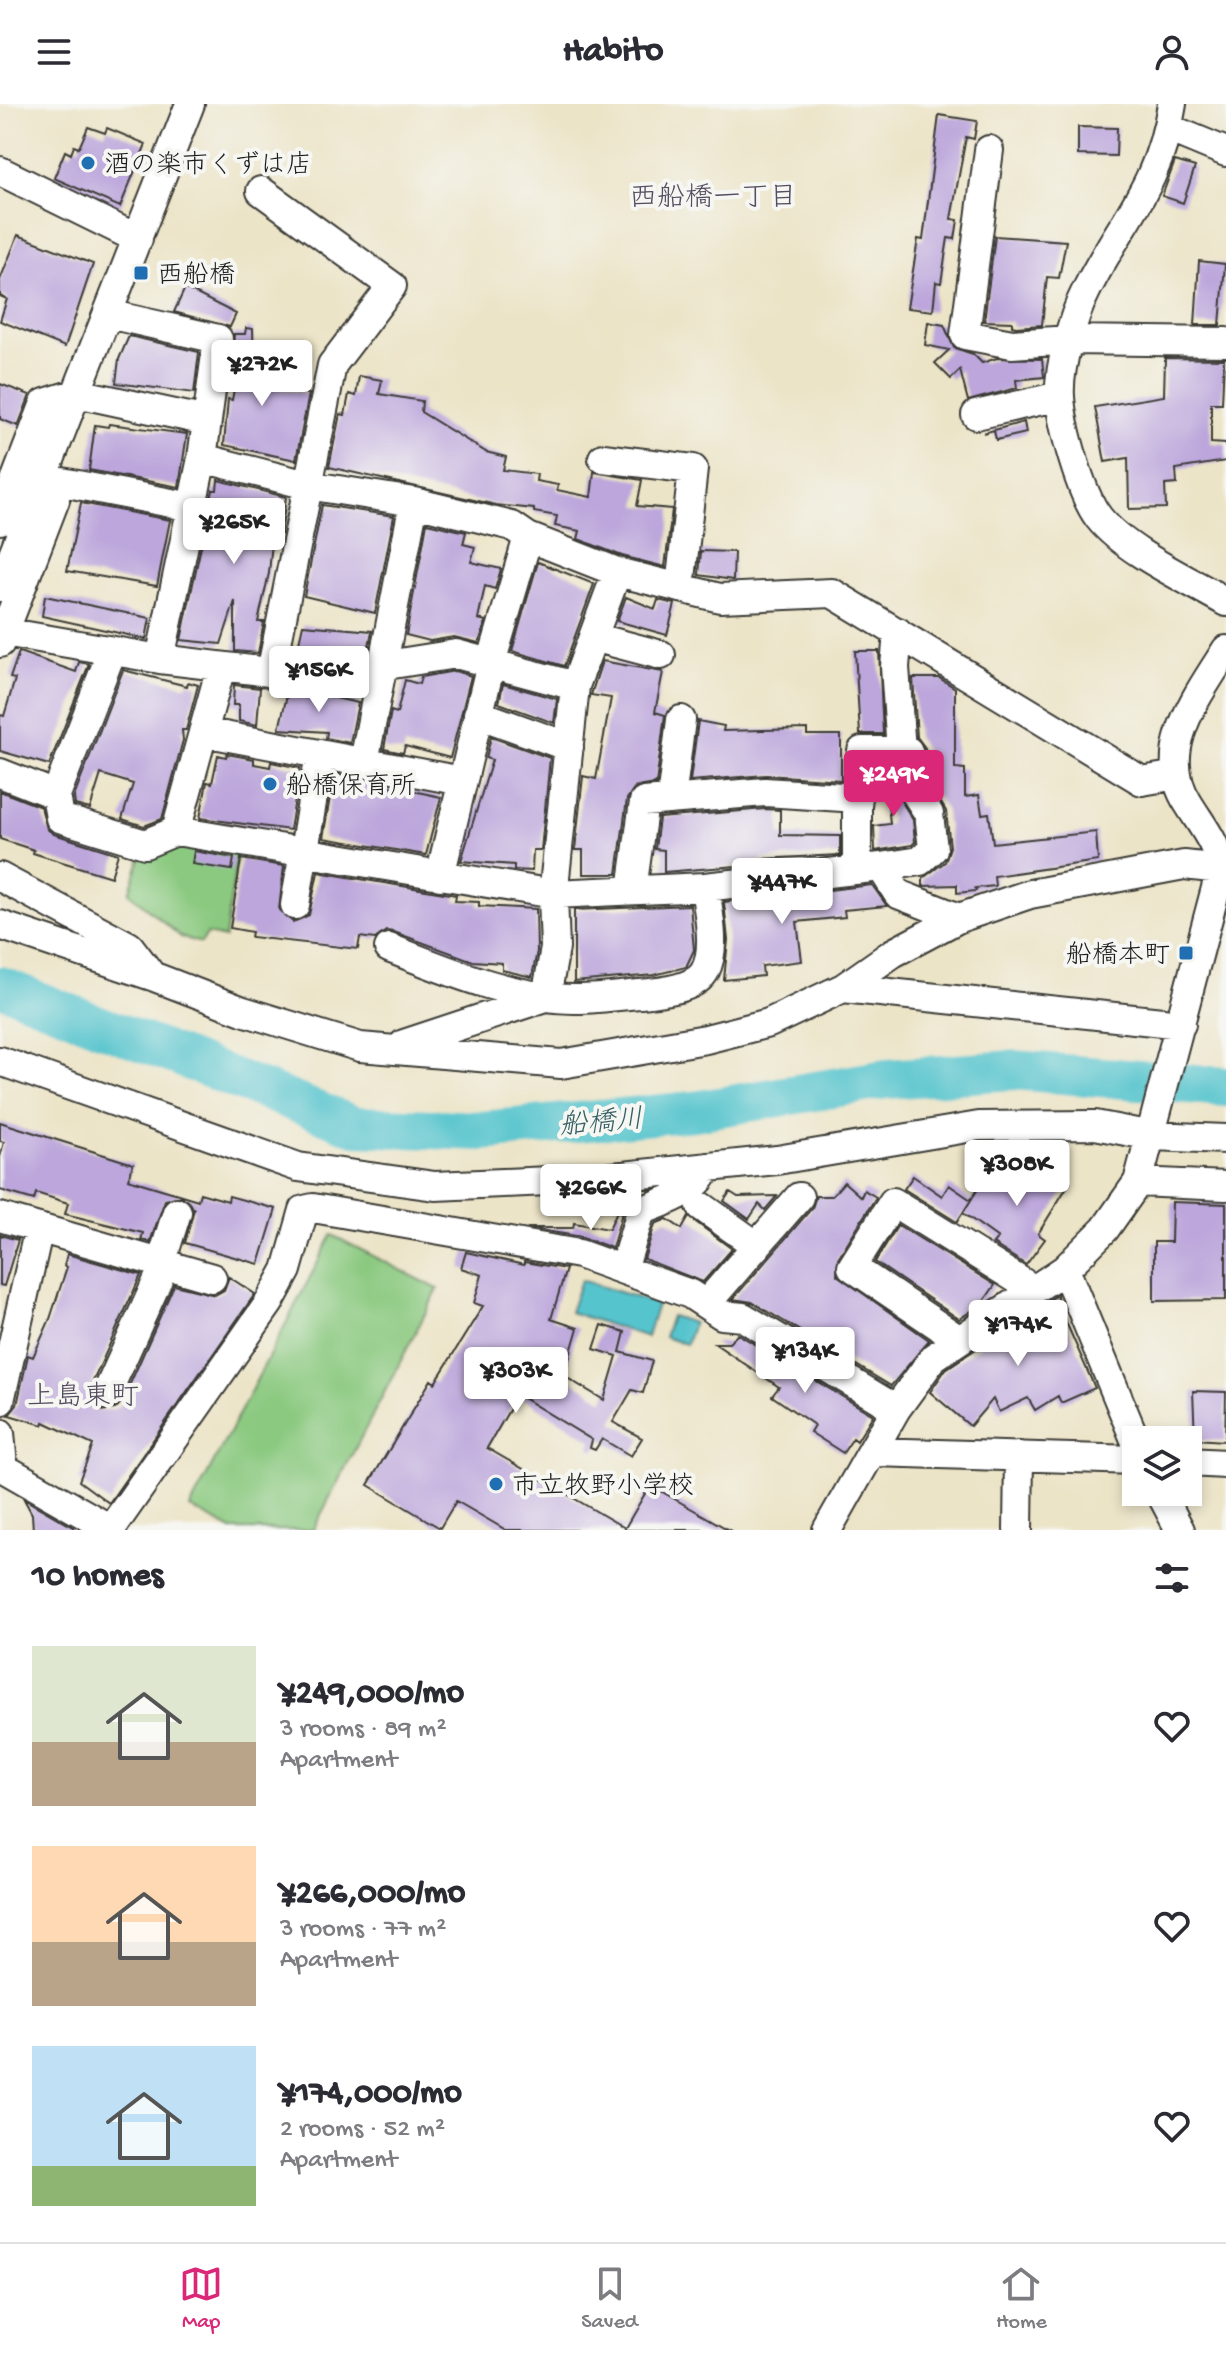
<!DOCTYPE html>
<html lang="en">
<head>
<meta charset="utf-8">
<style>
	:root { --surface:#fff; --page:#f7f7f7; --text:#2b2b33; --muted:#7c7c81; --line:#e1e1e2; --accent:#db2777 }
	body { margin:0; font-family:"Gochi Hand","Klee One",sans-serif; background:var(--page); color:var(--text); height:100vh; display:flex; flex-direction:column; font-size:30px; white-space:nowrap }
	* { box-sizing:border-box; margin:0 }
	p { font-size:26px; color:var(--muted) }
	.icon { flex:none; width:44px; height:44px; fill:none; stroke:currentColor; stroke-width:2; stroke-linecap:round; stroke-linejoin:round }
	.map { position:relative; height:1426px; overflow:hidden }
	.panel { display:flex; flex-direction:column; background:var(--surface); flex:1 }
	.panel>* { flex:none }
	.fabs { position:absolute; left:1122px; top:1322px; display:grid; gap:16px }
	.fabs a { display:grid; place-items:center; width:80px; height:80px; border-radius:0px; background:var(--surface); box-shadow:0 4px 12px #0003; font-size:40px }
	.price { position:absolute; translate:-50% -68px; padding:0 18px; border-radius:8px; background:#fff; color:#222; font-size:26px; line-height:52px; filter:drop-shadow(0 2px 4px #0008) }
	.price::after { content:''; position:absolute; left:50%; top:48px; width:24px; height:18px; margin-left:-12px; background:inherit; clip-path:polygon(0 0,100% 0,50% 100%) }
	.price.current { background:var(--accent); color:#fff }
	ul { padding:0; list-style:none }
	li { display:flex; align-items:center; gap:24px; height:200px; padding:0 32px }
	li span { display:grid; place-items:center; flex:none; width:224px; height:160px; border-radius:0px; color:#555 }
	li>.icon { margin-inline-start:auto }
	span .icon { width:96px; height:96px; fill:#fffc; stroke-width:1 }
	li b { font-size:34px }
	h2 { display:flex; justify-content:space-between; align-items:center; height:96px; padding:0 32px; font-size:34px }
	header { display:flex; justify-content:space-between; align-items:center; height:104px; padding:0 32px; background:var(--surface); font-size:36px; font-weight:700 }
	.menu { display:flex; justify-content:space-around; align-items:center; height:112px; border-top:2px solid var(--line); background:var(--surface); font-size:22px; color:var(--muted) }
	.menu a { display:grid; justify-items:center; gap:4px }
	.menu .current { color:var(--accent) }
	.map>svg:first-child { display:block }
	.green { fill:#8bc980; stroke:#54724e; stroke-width:2 }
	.water { fill:#57c4cd; stroke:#3a7074; stroke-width:2 }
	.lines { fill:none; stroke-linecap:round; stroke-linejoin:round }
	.river { stroke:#57c4cd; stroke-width:40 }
	.building { fill:#bca6db }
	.minor-casing { stroke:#3b3a36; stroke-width:32 }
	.minor { stroke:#fff; stroke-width:28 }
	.poi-dot { fill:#1f6fb2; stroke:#f6f6f2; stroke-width:3 }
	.labels { text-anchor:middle; stroke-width:8; stroke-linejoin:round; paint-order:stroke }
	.poi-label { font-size:26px; fill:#1c1c1c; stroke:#f6f6f2; text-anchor:start }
	.neighbourhood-label { font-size:28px; fill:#544c5f; stroke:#f6f6f2 }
	.water-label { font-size:28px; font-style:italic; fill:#345f63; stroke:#f6f6f2 }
</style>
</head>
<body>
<header><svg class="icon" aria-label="menu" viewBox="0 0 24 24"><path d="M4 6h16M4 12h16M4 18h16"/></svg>Habito<svg class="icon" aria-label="person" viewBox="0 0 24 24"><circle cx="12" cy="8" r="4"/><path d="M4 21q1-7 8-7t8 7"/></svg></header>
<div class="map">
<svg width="1226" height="1426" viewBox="0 0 1226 1426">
	<rect width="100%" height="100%" fill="#f6f6f2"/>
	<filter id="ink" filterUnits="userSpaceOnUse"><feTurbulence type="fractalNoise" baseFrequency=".0125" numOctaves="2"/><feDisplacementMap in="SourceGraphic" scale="16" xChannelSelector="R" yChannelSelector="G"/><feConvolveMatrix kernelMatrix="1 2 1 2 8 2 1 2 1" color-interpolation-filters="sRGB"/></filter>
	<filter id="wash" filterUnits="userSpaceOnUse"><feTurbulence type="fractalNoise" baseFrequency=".006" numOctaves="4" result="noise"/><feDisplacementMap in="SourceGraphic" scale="32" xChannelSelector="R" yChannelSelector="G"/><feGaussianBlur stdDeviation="1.8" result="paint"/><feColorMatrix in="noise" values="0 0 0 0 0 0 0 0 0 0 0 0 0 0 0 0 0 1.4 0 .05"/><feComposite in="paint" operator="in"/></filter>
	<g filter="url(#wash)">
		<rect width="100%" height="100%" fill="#ece4c7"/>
		<!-- green -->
		<path class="green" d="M239 737 225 834 207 830 201 839 181 833 129 789 145 740Z
			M332 1131 438 1185 313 1426H232L190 1404Z"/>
		<!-- water -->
		<path class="water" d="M581 1176 657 1200 647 1233 570 1208Z
			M671 1212 693 1219 686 1240 664 1233Z"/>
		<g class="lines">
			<!-- river -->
			<path class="river" d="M0 882 355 1022 482 1027 695 1007 887 975 1013 966 1226 983"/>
		</g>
		<g id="blocks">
			<!-- building -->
			<path class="building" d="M939 11 977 17 974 35 966 33 951 115 958 116 955 135 948 134 941 179 936 178 933 207 907 204 918 135 923 136Z
				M88 23 105 29 107 24 146 40 120 103 54 74 65 47 71 50 74 42 79 44Z
				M1078 23 1117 24 1116 52 1078 51Z
				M1175 57 1195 63 1183 99 1162 92Z
				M18 131 93 160 65 243 0 217 7 195 0 192V176Z
				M995 132 1066 137 1059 174 1047 173 1042 221 1016 223 1012 222V218L984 217Z
				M1199 157 1225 160 1220 221H1195Z
				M185 184 236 210 230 223 174 208Z
				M928 218 944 221 954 244 973 250 982 259 997 254 1042 255 1044 273 1016 276 1017 284 968 297 960 266 951 275 935 259 949 246 925 241Z
				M246 224 253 225 254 265 273 268 270 283 309 290 296 356 224 341 228 295 232 296 239 259H232L234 230H245Z
				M129 232 199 248 194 289 116 279 119 255Z
				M1165 254 1224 255 1222 299H1211V339L1226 340V357L1176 365 1177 380 1165 381 1166 404 1129 405 1128 354 1105 358 1095 303 1164 292Z
				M359 272 382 276 379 290 422 297 421 308 486 348 506 353 503 366 537 370 536 377 558 381 557 386 591 393 594 368 642 376 637 402 672 405 665 463 622 452 578 435 580 427 555 422 557 412 534 408V405L496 401 329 363 340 310 345 311 349 290 356 292Z
				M0 280 30 291 18 322 0 315Z
				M1024 318 1026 329 996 336 994 326 983 329Z
				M109 320 187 330 179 383 89 366 95 321 108 323Z
				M218 376 286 393 281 430 273 428 269 469 258 518H264L258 549 235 547V497L221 540 181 536 213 386H217Z
				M81 399 170 416 157 482 67 467Z
				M322 401 394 412 375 509 304 492Z
				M427 419 466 428 463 440 475 443 471 458 501 465 495 485 485 482 478 515 486 517 479 539 454 533 430 537 406 531Z
				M701 447 734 448 733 476 699 471Z
				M538 458 594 480 564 562 512 547Z
				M45 492 150 514 146 535 42 512Z
				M626 493 655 505 658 496 675 500 667 531 617 517Z
				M303 521 372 527 368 547 353 546V549L320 554 296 552Z
				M855 547H879L883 630H860Z
				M19 548 76 568 79 558 89 560 49 661 0 647V611L4 612 15 575 10 574Z
				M602 557 663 568 655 608 665 611 656 680 636 683 627 695 617 770H583V746H575L583 672 596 675 611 594 591 591Z
				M123 566 187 582 188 578 198 581 186 626H182L183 636 162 715 144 722 122 715 133 680 101 670 90 705 75 701 74 693Z
				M455 567 471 572 450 654 405 642 403 649 384 645 391 607 397 609 405 576 419 580 421 573Z
				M913 574H939L955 584V664L965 665V693L979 691 982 710 989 709 993 739 1096 728 1098 757 994 772 995 782 975 784 976 787 957 789V781L923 782V774L945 758 950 743 946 707 930 681 925 644 917 633Z
				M503 580 557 595 554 619 499 599Z
				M234 581 260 584 257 621 239 617V601H233Z
				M288 587H332L331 593 358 599 350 639 326 634 327 628 279 625Z
				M698 617 724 622 723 627 807 625V631H841V676L766 671 690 677Z
				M491 633 550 654 541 746H533L532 767 514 766V761L461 757 492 656 486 654Z
				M227 650 254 655V660L270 663 271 658 300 664 290 726 200 714 207 678 212 679 218 651 226 653Z
				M878 664H893L897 690 913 716 915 738 912 741 875 747 874 722 890 720 886 679H876Z
				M334 670 441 693 426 751 323 734Z
				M0 687 41 703 47 725 54 730 118 750 111 773 33 749 34 746 0 735Z
				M765 705 780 706V731L840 732V751L761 755V760L664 768V746L655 745 659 714Z
				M194 747 234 754 232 766 192 760Z
				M241 755 284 762 279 806 293 818 309 811 318 768 456 791 455 797 479 798V802L536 805 537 847 532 873 502 866V859L473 857 394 828 386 827 375 835 360 833 358 845 251 833 252 828 230 824Z
				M872 781 887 802 844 806 845 813 797 818 802 857 762 862 763 872 724 876 728 836 724 798Z
				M690 801 694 846 686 863 654 871 574 878V806Z
				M0 1018 133 1060 128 1075 198 1096 200 1089 228 1097 229 1092 276 1105 259 1160 185 1139 194 1105 181 1092 165 1096 150 1138 141 1136 143 1129 65 1110 68 1099 36 1089 34 1096 0 1086V1053L4 1038 0 1037Z
				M1040 1059 1070 1078 1038 1130 1045 1135 1026 1161 993 1140 998 1134 963 1109 992 1062 1005 1070 1010 1062 1030 1074Z
				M913 1072 942 1092 949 1081 971 1096 957 1118 904 1085Z
				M844 1078 861 1093 864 1086 876 1093 838 1154 837 1171 929 1236 891 1282 752 1198 733 1195 812 1104 816 1092H832Z
				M730 1088 738 1093 777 1092 765 1106 759 1100 749 1115 724 1097Z
				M1172 1098 1226 1100V1196L1154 1197V1138H1171Z
				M617 1107 622 1109 612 1144 582 1133 527 1124H573L574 1119 609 1125Z
				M689 1113 732 1145 703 1178 644 1155 655 1120 667 1115 682 1125Z
				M898 1121 995 1181 982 1200 959 1215 875 1158Z
				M0 1131 18 1136 4 1182 0 1181Z
				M466 1148 524 1161V1158L566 1165 551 1215 578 1224 564 1272 604 1296 617 1252 594 1245 602 1221 625 1228 620 1248 652 1257 643 1289 632 1286 613 1318 642 1334 631 1352 602 1335 595 1346 590 1344 592 1336 518 1291 487 1344 625 1424 650 1381 729 1426H506L456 1397 440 1424 368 1381 431 1276 435 1279 483 1202 474 1199 482 1171 461 1164Z
				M67 1150 141 1171 90 1284 92 1300 100 1307 115 1305 122 1298 174 1181 215 1191 224 1186 229 1173 255 1190 109 1399 79 1377 93 1341 44 1318 43 1321 9 1311 17 1301 28 1251 33 1253 50 1215 67 1163 64 1162Z
				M1057 1191 1058 1200 1095 1284 1061 1299 1058 1292 1035 1306 1028 1294 999 1308 993 1295 970 1322 930 1288 946 1265Z
				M738 1230 873 1311 857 1337 853 1334 843 1349 810 1328 814 1321 772 1292 779 1283 714 1239H729Z
				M1193 1287 1226 1288 1225 1337 1195 1335Z
				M24 1395 73 1423V1426H33L32 1410Z"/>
		</g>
	</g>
	<g filter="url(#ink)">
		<use href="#blocks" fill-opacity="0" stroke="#3b3a36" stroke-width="2"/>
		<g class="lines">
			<!-- minor casing -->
			<g class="minor-casing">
				<path id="minor" d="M1172 0C1159 85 1121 116 1086 187 1073 212 1058 264 1060 293 1062 323 1081 391 1099 414 1126 448 1189 476 1226 498
					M1168 24 1226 48
					M989 46 965 231 1012 240 1069 236 1226 238
					M0 67 138 135
					M261 87 392 182 332 261 271 569
					M108 210 218 235 202 354 160 555
					M976 311 1060 292
					M202 354 307 381 414 398 512 422 528 433 617 468 720 494 832 489 1142 677 1177 671
					M603 354 693 365 680 484
					M62 378 192 403
					M0 416 45 299 77 289 207 317
					M0 483 190 0
					M4 528 160 555 311 573 456 550 575 582
					M898 528 895 563 901 647
					M593 533 661 551
					M0 539 55 396
					M478 610 569 643
					M203 628 462 677
					M364 658 414 398
					M0 669 56 691 60 714 145 740 176 727 554 790 705 783 881 763 898 790 959 814
					M56 691 112 547
					M671 696 681 616
					M176 727 221 563
					M857 765V703L862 647H908L914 687 929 710 933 745 920 757 881 763
					M440 772 491 559 528 433
					M0 773 129 842 152 872
					M632 786 644 698 765 688 858 694
					M295 801 320 650
					M0 821 152 872 243 907 360 943 561 960 706 935 769 919 843 884 893 849 959 814 1030 790 1184 761 1221 765
					M389 844C445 866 516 896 577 895 601 895 626 891 650 889 666 887 696 884 705 867 717 844 708 807 705 783
					M843 884 1181 920
					M404 940 546 893 555 844 553 792 575 582 617 468
					M0 957 298 1063 435 1082 594 1075 777 1056 979 1022 1095 1021 1152 1032 1226 1035
					M1138 1078 1226 1082
					M701 1102 757 1142
					M0 1113 212 1174
					M161 1159 177 1108
					M624 1163 641 1107C663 1098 700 1087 707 1063
					M1065 1165 1136 1338
					M706 1200 799 1093
					M958 1235 852 1163 893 1098 1033 1185
					M106 1291 165 1160
					M0 1297 39 1124
					M0 1329 3 1362
					M874 1348 1136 1356
					M1188 1358 1226 1360
					M0 1362 112 1426
					M1160 1388 1180 1426
					M111 1425 269 1199 287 1166 304 1106 313 1104 579 1150 690 1190 722 1211 743 1213 896 1305
					M827 1426 896 1305 934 1253 1065 1165 1105 1125 1138 1078 1221 765C1217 739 1202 722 1188 699 1154 646 1198 592 1226 546
					M1018 1426 1019 1352"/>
			</g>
			<!-- minor -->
			<use href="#minor" class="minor"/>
		</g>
	</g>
	<!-- markers -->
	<g class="poi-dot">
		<circle cx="88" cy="59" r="8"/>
		<rect x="133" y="161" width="16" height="16" rx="4"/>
		<circle cx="270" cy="680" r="8"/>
		<rect x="1178" y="841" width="16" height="16" rx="4"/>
		<circle cx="496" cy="1380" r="8"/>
	</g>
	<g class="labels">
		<!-- poi labels -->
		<g class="poi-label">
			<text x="104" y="68">酒の楽市くずは店</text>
			<text x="157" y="178">西船橋</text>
			<text x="286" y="689">船橋保育所</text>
			<text x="1170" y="858" text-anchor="end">船橋本町</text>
			<text x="512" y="1389">市立牧野小学校</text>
		</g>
		<!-- neighbourhood labels -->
		<g class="neighbourhood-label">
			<text x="713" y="101">西船橋一丁目</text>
			<text x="83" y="1300">上島東町</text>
		</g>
		<!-- water labels -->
		<g class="water-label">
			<text transform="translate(601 1016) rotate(-5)" y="10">船橋川</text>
		</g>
	</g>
</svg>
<div class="fabs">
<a><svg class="icon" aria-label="layers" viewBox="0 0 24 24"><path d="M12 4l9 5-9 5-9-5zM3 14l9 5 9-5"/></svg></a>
</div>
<b class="price" style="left:262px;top:304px">¥272K</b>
<b class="price" style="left:234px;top:462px">¥265K</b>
<b class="price" style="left:319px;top:610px">¥156K</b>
<b class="price current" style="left:894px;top:714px">¥249K</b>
<b class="price" style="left:782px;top:822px">¥447K</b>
<b class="price" style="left:1017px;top:1104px">¥308K</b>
<b class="price" style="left:591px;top:1128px">¥266K</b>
<b class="price" style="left:1018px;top:1264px">¥174K</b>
<b class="price" style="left:805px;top:1291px">¥134K</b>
<b class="price" style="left:516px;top:1311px">¥303K</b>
</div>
<section class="panel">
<h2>10 homes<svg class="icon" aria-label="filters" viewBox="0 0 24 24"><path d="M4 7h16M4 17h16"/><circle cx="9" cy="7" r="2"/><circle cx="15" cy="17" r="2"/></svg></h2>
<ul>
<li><span style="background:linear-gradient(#dfe7d0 60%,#b9a48a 0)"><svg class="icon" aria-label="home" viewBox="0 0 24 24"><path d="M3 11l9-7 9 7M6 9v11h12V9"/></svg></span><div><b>¥249,000/mo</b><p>3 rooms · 89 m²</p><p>Apartment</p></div><svg class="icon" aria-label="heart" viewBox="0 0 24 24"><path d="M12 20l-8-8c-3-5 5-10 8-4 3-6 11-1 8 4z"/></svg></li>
<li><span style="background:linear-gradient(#ffd9b3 60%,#b9a48a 0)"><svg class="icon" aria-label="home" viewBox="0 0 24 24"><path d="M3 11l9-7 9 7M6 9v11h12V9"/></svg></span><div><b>¥266,000/mo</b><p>3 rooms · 77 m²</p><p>Apartment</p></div><svg class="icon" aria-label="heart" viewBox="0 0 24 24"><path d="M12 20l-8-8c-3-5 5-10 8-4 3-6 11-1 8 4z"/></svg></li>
<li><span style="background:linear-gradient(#bfe0f5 75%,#8fb573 0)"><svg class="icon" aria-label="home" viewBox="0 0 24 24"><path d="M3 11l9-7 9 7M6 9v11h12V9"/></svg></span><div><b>¥174,000/mo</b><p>2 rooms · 52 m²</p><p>Apartment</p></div><svg class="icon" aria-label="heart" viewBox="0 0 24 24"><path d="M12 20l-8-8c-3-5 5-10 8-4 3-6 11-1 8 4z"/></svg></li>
</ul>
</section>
<nav class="menu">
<a class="current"><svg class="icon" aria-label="map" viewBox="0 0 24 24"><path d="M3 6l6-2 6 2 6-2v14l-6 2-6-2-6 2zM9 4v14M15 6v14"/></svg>Map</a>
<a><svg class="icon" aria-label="saved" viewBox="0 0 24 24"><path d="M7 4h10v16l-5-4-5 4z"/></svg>Saved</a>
<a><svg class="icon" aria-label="home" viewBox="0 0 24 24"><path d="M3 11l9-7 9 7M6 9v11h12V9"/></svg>Home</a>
</nav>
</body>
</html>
